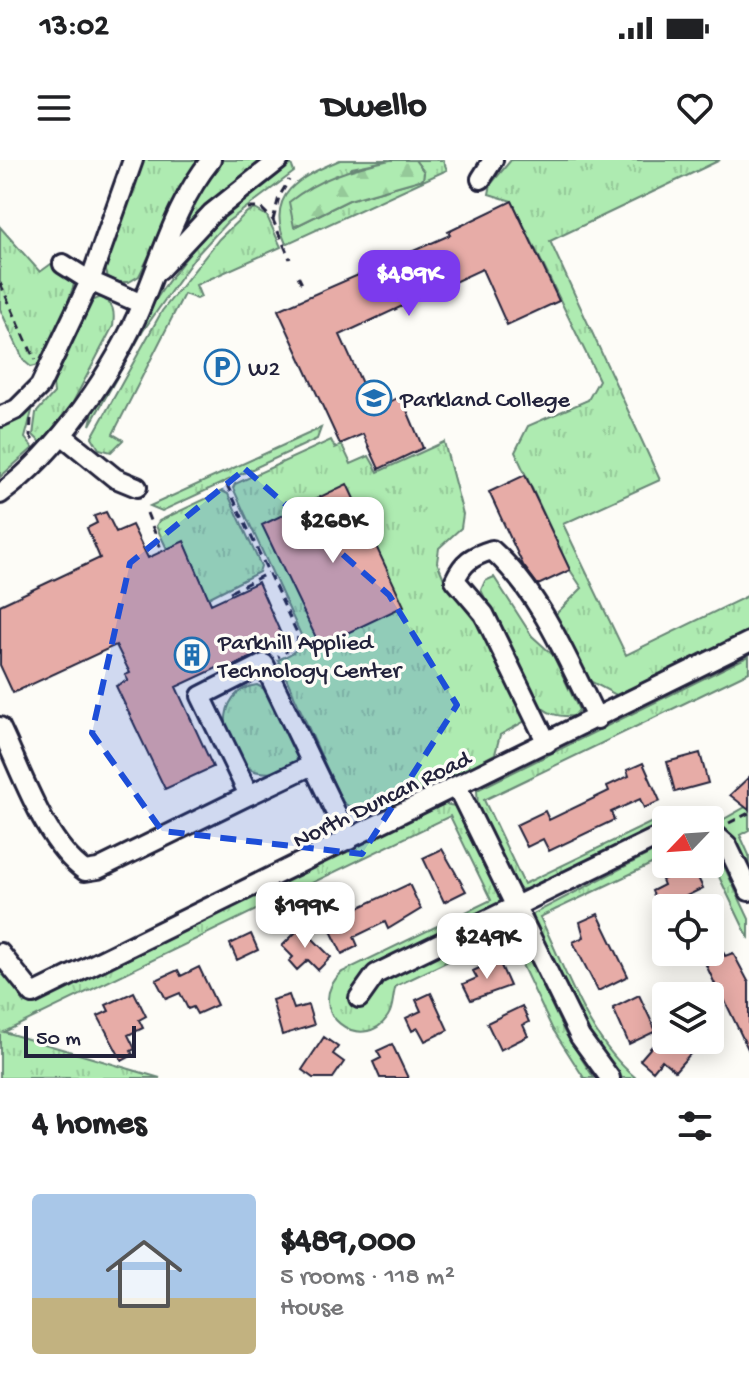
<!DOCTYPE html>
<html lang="en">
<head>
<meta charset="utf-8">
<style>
	:root { --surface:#fff; --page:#f2f2f2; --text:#202124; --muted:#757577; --line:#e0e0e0; --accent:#7c3aed }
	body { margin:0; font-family:"Gochi Hand",sans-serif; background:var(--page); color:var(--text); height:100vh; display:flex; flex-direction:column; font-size:30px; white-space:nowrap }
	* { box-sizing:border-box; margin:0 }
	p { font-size:26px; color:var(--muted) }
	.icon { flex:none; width:44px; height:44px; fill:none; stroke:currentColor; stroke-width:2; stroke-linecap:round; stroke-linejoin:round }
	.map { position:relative; height:918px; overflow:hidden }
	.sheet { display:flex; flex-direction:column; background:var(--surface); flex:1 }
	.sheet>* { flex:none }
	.needle { width:52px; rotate:245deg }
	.buttons { position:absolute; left:652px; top:646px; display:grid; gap:16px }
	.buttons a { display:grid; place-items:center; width:72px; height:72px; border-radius:8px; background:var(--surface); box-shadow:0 4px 20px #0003; font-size:40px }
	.scale { position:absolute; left:24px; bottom:20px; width:112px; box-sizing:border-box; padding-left:8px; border:4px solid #22223b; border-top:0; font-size:22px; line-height:28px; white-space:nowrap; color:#22223b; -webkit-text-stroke:6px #fdfcf7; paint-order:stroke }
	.price { position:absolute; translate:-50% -68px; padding:0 18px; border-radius:16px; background:#fff; color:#222; font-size:26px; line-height:52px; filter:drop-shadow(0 2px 4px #0008) }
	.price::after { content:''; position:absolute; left:50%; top:48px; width:24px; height:18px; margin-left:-12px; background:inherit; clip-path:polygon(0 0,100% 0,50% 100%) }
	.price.active { background:var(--accent); color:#fff }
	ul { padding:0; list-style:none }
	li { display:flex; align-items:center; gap:24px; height:200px; padding:0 32px }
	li+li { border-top:2px solid var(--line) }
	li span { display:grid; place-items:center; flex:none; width:224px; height:160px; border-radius:8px; color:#555 }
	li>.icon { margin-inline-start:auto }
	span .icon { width:96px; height:96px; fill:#fffc; stroke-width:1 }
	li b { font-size:34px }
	h2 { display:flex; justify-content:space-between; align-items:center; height:96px; padding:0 32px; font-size:34px }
	.status { display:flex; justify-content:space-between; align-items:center; height:56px; padding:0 40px; background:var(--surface); direction:ltr }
	.status svg { height:22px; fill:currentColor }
	header { display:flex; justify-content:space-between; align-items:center; height:104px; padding:0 32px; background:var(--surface); font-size:36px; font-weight:700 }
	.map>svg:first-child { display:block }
	.grass { fill:url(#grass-tufts); stroke:#688676; stroke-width:2 }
	.forest { fill:url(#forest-firs); stroke:#688676; stroke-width:2 }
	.building { fill:#e7aca7; stroke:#22223b; stroke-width:2 }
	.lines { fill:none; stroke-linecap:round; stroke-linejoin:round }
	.minor-casing { stroke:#22223b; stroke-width:24 }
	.path { stroke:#22223b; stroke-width:3; stroke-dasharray:8 6; stroke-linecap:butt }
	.minor { stroke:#fdfcf7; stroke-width:18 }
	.marked { fill:#1d4ed8; fill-opacity:0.2; stroke:#1d4ed8; stroke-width:6; stroke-dasharray:16 10; stroke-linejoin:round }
	.labels { text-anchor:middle; stroke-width:7; stroke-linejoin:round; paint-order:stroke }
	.poi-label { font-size:24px; fill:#22223b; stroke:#fdfcf7; text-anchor:start }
	.street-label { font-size:24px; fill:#22223b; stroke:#fdfcf7 }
</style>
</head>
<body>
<div class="status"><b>13:02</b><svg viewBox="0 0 49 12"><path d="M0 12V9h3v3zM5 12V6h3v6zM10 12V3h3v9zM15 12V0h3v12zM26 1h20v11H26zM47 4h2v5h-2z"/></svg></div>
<header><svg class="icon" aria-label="menu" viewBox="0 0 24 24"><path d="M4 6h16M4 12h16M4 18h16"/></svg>Dwello<svg class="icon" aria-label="heart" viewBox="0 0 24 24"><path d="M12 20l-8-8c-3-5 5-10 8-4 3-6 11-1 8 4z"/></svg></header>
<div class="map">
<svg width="749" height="918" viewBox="0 0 749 918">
	<defs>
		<pattern id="grass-tufts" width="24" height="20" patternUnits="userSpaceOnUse" patternTransform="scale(2)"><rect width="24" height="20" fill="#aeebb1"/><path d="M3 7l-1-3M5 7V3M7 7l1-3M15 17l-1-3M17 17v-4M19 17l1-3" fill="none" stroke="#95c999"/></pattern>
		<pattern id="forest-firs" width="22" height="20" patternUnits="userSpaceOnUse" patternTransform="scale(2)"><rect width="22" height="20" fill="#aeebb1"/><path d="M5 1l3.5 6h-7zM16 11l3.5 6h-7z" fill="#95c999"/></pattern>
	</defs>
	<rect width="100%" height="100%" fill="#fdfcf7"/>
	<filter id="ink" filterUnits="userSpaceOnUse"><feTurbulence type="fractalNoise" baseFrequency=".0125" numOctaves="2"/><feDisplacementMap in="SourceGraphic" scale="16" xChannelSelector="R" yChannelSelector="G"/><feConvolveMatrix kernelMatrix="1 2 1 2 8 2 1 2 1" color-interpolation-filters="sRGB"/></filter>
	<g filter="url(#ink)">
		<!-- grass -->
		<path class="grass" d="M141 0H204L169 56 139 116 129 122H118L108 117 104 105Z
			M222 0H271L182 78 177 73 197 34Z
			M340 0H390L352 8 294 67 349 40 423 19 424 12 415 0H443L447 10 286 84C264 34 300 17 340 0Z
			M511 0H720L550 81 660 320 563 364 626 495 749 435V473L620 537 588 520 555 455 582 428 570 410 515 292 528 266 588 240 599 220 512 41 489 34 491 24Z
			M291 4 294 12 227 62 195 97 143 171 90 265 93 252C142 152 194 65 291 4Z
			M255 49 267 56 281 87 196 125 201 137 197 139 184 134 113 274 123 280 111 292 99 289 92 277 162 151 219 79 247 52Z
			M0 67 40 112 51 104 74 124 57 175 42 204 31 207 24 201 0 149Z
			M101 137C114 144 115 152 113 166L71 246 41 283 33 275 36 253 54 233 53 224 92 141Z
			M33 247 25 278 33 288 0 317V267Z
			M321 268 317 279 162 351 150 346Z
			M331 280 335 288 342 285 351 304 369 296 378 312 444 282 463 354 461 368 439 388 437 402 444 419 482 471 525 561 500 575 495 594C456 613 385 673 342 642L278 500C291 494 301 491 301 475L233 328 235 324Z
			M222 331 228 334 261 406 259 412 208 438 184 382 167 389 156 366 159 361Z
			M494 417 532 476 553 495 579 550 574 556C557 557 547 554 536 542L481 430 485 421Z
			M749 496V512L484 640 524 724 675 651 710 652 724 659 749 645V670L740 675 749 695V715C723 661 724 660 666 660V667L533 730 520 729 514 723 478 649 477 630Z
			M257 525 268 531 298 591 299 600 288 612C277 612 261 615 250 609 220 592 213 530 257 525Z
			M444 644 455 646 461 656 565 873 594 918H584L552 868 507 773 396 826C392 836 394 847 388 856 363 896 300 851 342 812L491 740 450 656 4 872 160 918H0V798L24 844Z
			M710 684 715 687 749 759V779L710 698Z
			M666 685V697L540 757C567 812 587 878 636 918H622L588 876 534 765 533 754Z"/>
		<!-- forest -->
		<path class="forest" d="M390 0H415L424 12 423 19 349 40 294 67 289 42C319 18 353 8 390 0Z"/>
		<!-- building -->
		<path class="building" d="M512 41 559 141 507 165 482 109 340 175 374 250 401 236 423 288 379 309 363 274 340 284 278 150 450 75 448 72Z
			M525 315 570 410 538 425 523 405 489 332Z
			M347 324 404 446 320 486 262 365Z
			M106 352 116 372 132 365 148 398 184 381 211 444 258 422 286 485 259 493 222 512 219 507 176 527 213 607 165 629 116 526 128 520 125 515 130 513 116 485 13 533 0 505V445L100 398 87 368 97 363 94 356Z
			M700 593 708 623 675 632 667 602Z
			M643 603 660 641 644 648 640 639 611 652 614 660 549 691 543 679 527 687 516 665 545 651 549 660 609 631 607 626 629 616 627 610Z
			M749 617V650L730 635Z
			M442 689 466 731 444 742 423 698Z
			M692 705 703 728 660 749 652 731 664 725 662 720Z
			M409 724 421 749 388 769 385 762 354 777 358 786 342 794 324 756 340 749 343 755Z
			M598 754 628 816 598 831 573 782 584 777 580 762Z
			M710 766 725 796 733 793 749 823V891L724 839 710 846V836H690L715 824 706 805 710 804Z
			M301 767 331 797 318 810 308 800 297 810 289 801 293 797 282 786Z
			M251 774 258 790 237 800 230 784Z
			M498 799 510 826 471 840 463 824 477 818 473 811Z
			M199 807 217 845 197 854 193 847 188 849 180 833 166 839 156 820 178 810 181 816Z
			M134 832 146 856 139 860 143 868 128 875 135 889 131 891 133 895 122 901 98 856 109 851 106 845Z
			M431 833 448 870 425 881 418 868 412 871 406 858 421 851 416 840Z
			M289 835 294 849 308 845 314 865 282 875 272 840Z
			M639 835 656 871 629 884 613 848Z
			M522 846 529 862 523 865 528 876 500 890 487 863Z
			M324 877 338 887 333 894 344 902 333 918H313L302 910Z
			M659 878 661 881 675 880 691 893 675 911 662 900 653 911 640 900Z
			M392 884 408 918H380L373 902 381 898 377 891Z"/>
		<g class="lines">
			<!-- minor casing -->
			<g class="minor-casing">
				<path id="minor" d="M481 19 493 0
					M63 104 90 121 142 144
					M159 110 212 53 279 0
					M0 257 17 249 40 226 90 121 133 0
					M62 275 115 318 137 327
					M0 334C58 292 115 210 142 144 163 94 176 43 211 0
					M0 567C22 612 44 682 85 711L98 709 249 635
					M547 583 484 454 455 420C463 402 472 396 492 390 541 433 568 502 597 559
					M312 605 249 635 201 536 264 504 349 680
					M457 627 580 877 610 918
					M710 670 727 685 749 731
					M0 793 33 834 749 482
					M359 838 376 814 666 673"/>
			</g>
			<!-- path -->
			<path class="path" d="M248 48H261L273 60 290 99
				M273 60 279 37 289 20
				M298 116 304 128
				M0 123 35 200
				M31 259 30 276 34 282
				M227 325 298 475 297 484 278 497
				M147 353 162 391
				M230 432 268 413
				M729 663 749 653"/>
			<!-- minor -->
			<use href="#minor" class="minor"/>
		</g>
	</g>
	<!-- marked area -->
	<path class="marked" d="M245 309 389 435 457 545 362 694 162 671 92 573 130 403Z"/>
	<!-- icons -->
	<defs>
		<g id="parking-ring" transform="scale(1.8)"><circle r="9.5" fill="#fdfcf7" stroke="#1f6fb2" stroke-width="1.5"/><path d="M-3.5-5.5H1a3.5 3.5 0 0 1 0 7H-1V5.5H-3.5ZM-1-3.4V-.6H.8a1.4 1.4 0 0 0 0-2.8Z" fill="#1f6fb2"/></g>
		<g id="university-ring" transform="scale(1.8)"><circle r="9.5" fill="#fdfcf7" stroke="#1f6fb2" stroke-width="1.5"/><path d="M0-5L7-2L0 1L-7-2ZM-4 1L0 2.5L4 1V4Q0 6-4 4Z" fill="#1f6fb2"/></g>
		<g id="building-ring" transform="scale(1.8)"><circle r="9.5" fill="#fdfcf7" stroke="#1f6fb2" stroke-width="1.5"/><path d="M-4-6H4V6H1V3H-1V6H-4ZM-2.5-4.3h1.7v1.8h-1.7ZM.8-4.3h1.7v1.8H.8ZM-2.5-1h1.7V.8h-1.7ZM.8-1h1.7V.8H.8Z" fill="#1f6fb2"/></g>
	</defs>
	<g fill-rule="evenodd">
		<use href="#parking-ring" x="222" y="207"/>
		<use href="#university-ring" x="374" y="238"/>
		<use href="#building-ring" x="192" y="495"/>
	</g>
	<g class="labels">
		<!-- poi labels -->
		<g class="poi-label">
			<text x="248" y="215">W2</text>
			<text x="400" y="246">Parkland College</text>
			<text x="218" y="489">Parkhill Applied<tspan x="218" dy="28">Technology Center</tspan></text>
		</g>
		<!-- street labels -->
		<g class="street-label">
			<text transform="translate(381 638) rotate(-26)" y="8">North Duncan Road</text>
		</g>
	</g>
</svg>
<div class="buttons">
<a><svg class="needle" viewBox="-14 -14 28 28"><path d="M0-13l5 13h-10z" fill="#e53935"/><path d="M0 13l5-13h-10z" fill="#757577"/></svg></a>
<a><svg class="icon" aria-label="locate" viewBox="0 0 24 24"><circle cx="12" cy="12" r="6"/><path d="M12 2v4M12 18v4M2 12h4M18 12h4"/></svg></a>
<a><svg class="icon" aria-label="layers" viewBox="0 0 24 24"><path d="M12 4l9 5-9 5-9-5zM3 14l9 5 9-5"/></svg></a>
</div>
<div class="scale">50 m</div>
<b class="price active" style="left:409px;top:158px">$489K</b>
<b class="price" style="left:333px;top:405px">$268K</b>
<b class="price" style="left:305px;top:790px">$199K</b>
<b class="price" style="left:487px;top:821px">$249K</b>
</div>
<section class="sheet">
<h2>4 homes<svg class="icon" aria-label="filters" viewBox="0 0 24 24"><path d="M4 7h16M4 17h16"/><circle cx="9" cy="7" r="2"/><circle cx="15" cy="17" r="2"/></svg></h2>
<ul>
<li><span style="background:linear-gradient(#a9c7e8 65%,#c2b280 0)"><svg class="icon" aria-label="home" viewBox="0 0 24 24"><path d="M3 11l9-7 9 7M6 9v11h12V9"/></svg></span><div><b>$489,000</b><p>5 rooms · 118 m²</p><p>House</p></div></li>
</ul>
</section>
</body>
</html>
